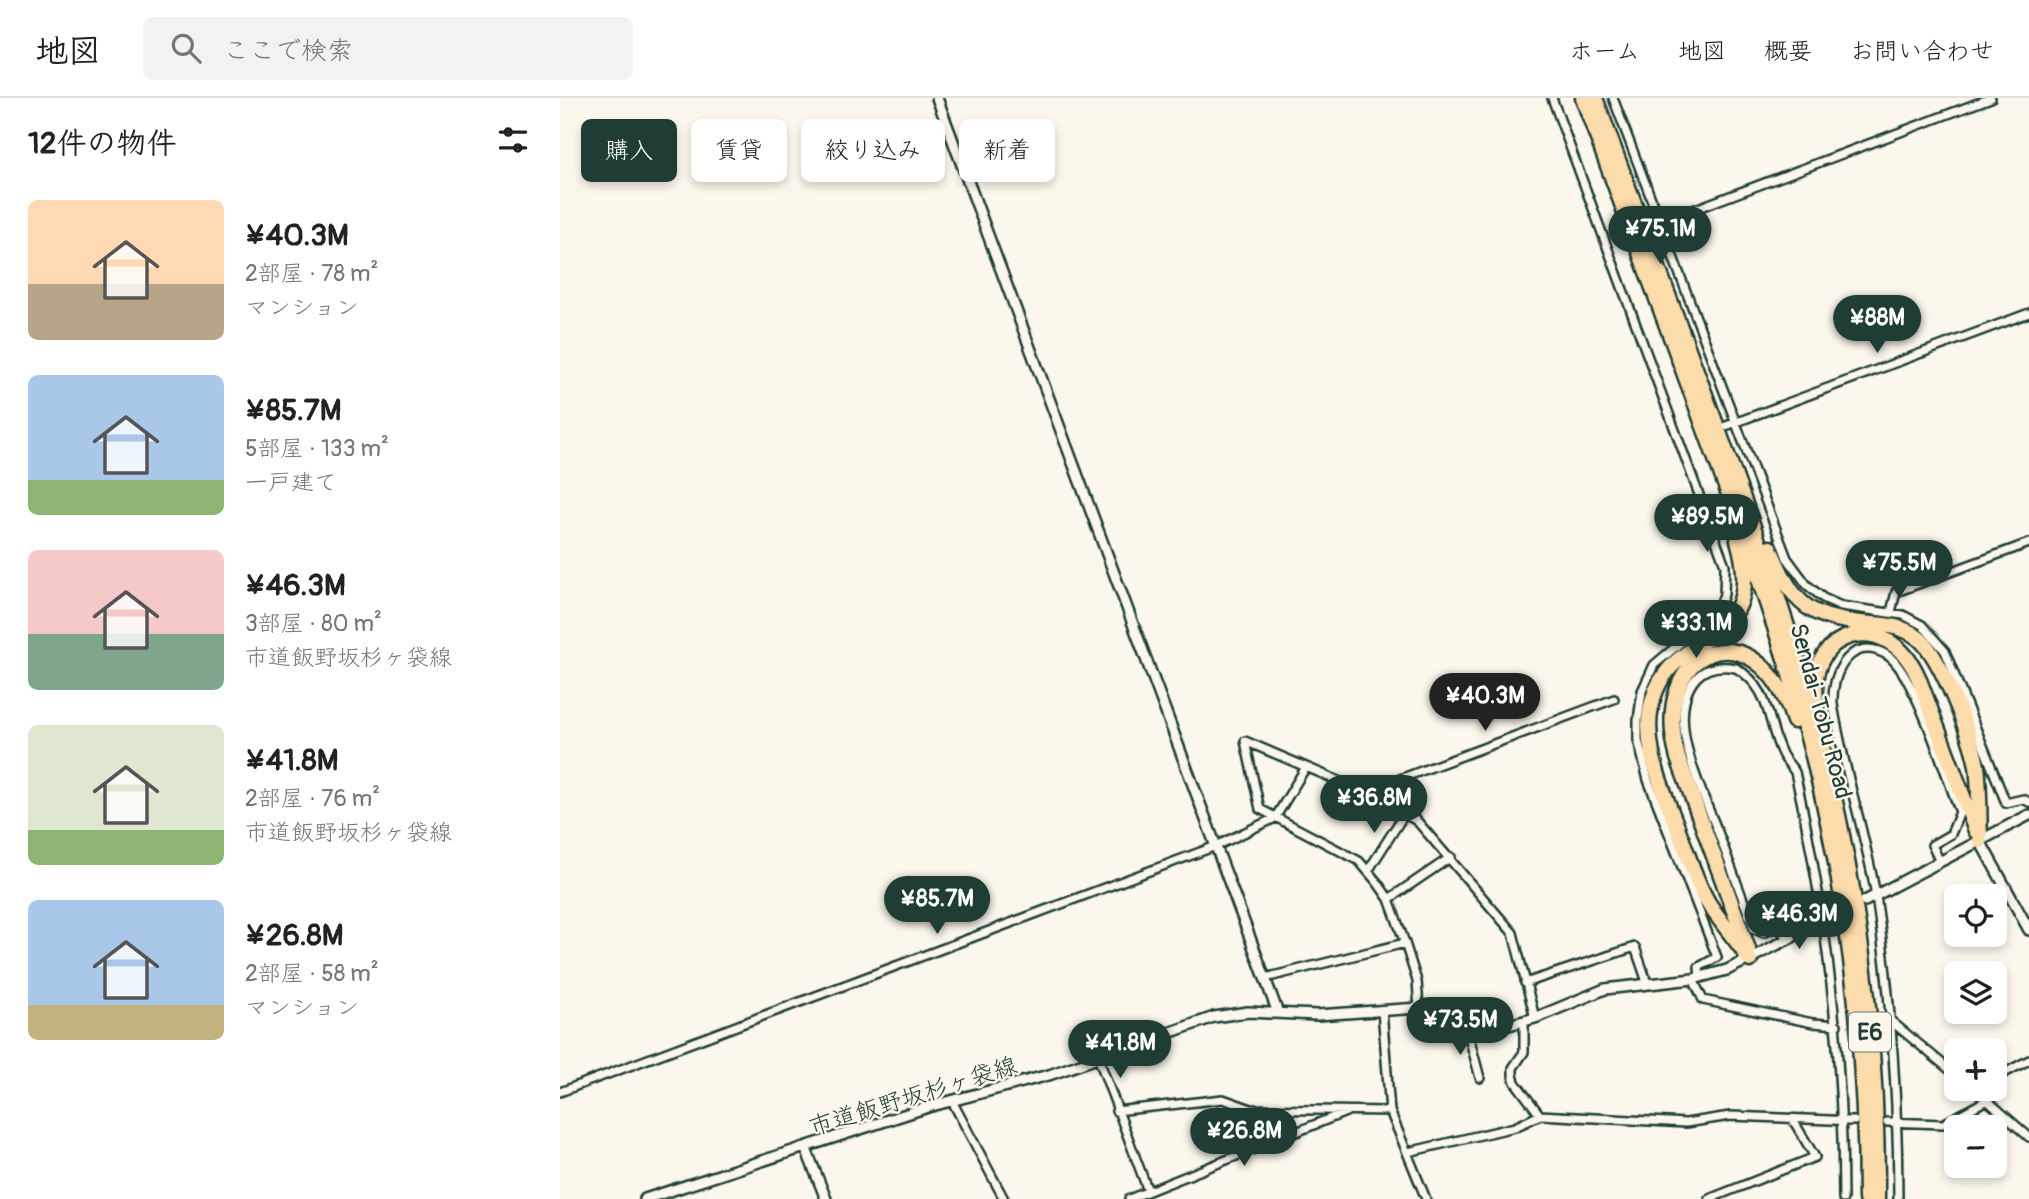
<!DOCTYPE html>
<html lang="ja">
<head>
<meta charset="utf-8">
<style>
	:root { --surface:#fff; --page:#f2f2f2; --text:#222; --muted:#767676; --line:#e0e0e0; --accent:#1f3d34 }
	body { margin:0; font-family:Pangolin,"Klee One",sans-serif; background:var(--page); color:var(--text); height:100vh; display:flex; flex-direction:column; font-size:26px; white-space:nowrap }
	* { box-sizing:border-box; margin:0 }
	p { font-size:23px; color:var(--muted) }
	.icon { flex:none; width:38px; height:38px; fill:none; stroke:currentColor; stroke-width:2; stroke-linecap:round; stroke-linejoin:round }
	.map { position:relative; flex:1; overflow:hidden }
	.panel { display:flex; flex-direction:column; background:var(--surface); width:560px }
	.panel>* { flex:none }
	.top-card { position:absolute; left:21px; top:21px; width:665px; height:63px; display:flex; gap:14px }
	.controls { position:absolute; left:1384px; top:786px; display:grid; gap:14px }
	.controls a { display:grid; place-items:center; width:63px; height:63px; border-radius:10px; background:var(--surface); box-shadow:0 4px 10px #0003; font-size:35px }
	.price { position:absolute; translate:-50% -60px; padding:0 16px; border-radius:24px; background:var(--accent); color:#fff; font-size:23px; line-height:46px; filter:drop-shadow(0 2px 4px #0008) }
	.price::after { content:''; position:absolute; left:50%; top:42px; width:21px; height:16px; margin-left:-10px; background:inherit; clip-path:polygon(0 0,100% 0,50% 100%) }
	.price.on { background:#222; color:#fff }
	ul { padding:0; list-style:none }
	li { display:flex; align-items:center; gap:21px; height:175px; padding:0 28px }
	li span { display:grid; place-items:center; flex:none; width:196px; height:140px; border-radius:10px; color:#555 }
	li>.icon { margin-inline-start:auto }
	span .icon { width:84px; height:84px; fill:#fffc; stroke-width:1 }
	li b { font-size:30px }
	h2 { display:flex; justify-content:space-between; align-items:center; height:84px; padding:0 28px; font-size:30px }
	.tag { padding:0 24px; border-radius:10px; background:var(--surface); box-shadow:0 4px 10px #0003; font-size:24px; line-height:63px }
	.tag.on { background:var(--accent); color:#fff }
	header { display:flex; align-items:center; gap:42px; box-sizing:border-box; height:98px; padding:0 35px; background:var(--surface); border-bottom:2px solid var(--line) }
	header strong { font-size:33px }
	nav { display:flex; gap:38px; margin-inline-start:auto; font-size:24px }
	.search { width:490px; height:63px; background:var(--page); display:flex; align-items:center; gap:18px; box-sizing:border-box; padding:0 24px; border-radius:10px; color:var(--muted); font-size:26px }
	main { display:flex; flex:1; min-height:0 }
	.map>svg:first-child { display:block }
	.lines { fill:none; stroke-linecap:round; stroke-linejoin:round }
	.minor-casing { stroke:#1f3d34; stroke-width:12 }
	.tertiary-casing { stroke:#1f3d34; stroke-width:14 }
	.motorway-casing { stroke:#1f3d34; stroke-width:19 }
	.minor { stroke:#fbf7ec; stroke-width:7 }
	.tertiary { stroke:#fbf7ec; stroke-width:9 }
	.motorway { stroke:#fddcac; stroke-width:14 }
	.labels { text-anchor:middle; stroke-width:5; stroke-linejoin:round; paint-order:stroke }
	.shield { fill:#fbf7ec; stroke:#61756b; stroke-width:2 }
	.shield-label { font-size:23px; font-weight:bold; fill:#1f3d34 }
	.street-label { font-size:24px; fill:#1f3d34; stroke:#fbf7ec }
</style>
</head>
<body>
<header>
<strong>地図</strong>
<div class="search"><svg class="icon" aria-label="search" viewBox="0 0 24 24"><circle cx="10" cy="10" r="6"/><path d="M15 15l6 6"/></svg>ここで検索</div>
<nav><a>ホーム</a><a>地図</a><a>概要</a><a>お問い合わせ</a></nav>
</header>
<main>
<section class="panel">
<h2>12件の物件<svg class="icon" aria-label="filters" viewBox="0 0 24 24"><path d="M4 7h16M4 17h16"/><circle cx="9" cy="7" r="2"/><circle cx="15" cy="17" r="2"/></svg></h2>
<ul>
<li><span style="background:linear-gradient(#ffd9b3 60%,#b9a48a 0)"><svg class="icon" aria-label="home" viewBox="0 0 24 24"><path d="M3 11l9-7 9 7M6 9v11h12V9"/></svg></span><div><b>¥40.3M</b><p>2部屋 · 78 m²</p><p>マンション</p></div></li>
<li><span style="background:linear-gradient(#a9c7e8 75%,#8fb573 0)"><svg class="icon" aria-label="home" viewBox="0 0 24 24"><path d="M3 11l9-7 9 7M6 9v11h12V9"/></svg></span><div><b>¥85.7M</b><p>5部屋 · 133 m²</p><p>一戸建て</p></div></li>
<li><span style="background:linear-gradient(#f6c9c9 60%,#7fa58c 0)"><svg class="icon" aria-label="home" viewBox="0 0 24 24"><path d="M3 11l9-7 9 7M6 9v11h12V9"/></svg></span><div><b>¥46.3M</b><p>3部屋 · 80 m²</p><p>市道飯野坂杉ヶ袋線</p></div></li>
<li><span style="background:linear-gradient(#dfe7d0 75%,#8fb573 0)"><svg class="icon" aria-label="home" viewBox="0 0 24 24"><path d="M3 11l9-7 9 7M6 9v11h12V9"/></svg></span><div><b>¥41.8M</b><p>2部屋 · 76 m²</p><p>市道飯野坂杉ヶ袋線</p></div></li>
<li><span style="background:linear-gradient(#a9c7e8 75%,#c2b280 0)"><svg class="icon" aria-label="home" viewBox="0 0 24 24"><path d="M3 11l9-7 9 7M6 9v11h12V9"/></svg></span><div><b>¥26.8M</b><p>2部屋 · 58 m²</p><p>マンション</p></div></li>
</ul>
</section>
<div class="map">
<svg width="1469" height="1101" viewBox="0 0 1469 1101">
	<rect width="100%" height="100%" fill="#fbf7ec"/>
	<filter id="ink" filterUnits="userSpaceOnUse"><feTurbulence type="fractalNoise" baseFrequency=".0143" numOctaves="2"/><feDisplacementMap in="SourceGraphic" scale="14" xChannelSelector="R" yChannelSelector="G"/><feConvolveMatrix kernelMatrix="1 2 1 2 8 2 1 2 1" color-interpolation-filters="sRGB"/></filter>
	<g filter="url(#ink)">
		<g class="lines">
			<!-- minor casing -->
			<g class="minor-casing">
				<path id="minor" d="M992 0 1165 467 1164 496 1158 513 1094 567 1082 593 1078 622V642L1088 682 1157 859 1139 869 1140 880
					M1053 0 1227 460 1247 487 1263 500 1281 508 1343 517 1362 527 1385 553 1446 705 1463 701 1469 704
					M1090 128 1431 0
					M1166 328 1469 215
					M1331 514 1336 494 1469 445
					M805 694 1054 601
					M808 773 845 715
					M829 801 891 759
					M1228 842 1218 828 1204 835 1194 831C1182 799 1170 766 1158 734 1143 695 1103 618 1136 580 1147 568 1161 567 1176 570 1212 591 1206 623 1222 656 1225 662 1231 668 1235 674 1267 821 1283 951 1283 1101
					M705 880 845 845
					M1133 881 1143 902 1253 925 1277 927
					M965 885 1075 849 1087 884
					M859 910 857 883 845 845 829 801 817 784 799 763 700 711 685 643 805 694 857 723 953 835 975 920
					M822 912 830 1013 866 1101
					M964 923V954L953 970V977L955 984 980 1017
					M1331 923 1396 977
					M907 931 920 980
					M538 959 588 1093
					M1435 980 1469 962
					M1413 990 1469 1039
					M0 994 656 748 715 720 746 669
					M392 1003 444 1101
					M556 1013 663 1001 691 1011 830 1013
					M1327 1024 1383 1026 1427 1002
					M848 1054 955 1029 980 1017 1126 1025 1170 1018 1294 1023
					M569 1101 786 1014
					M1149 1101 1255 1059 1233 1022
					M1338 1101C1338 1000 1331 899 1316 798 1305 733 1283 670 1273 606 1271 575 1291 536 1327 557 1354 573 1387 682 1400 714L1391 736 1372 747 1380 764"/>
			</g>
			<!-- tertiary casing -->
			<g class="tertiary-casing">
				<path id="tertiary" d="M377 0 718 915
					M1420 743 1469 832
					M1305 803 1469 717
					M246 1051 266 1101
					M85 1101 368 1009 489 977 654 919 688 914 757 917 859 910 907 931 945 928 975 920 1045 891 1133 881 1167 872 1274 818"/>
			</g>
			<!-- motorway casing -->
			<g class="motorway-casing">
				<path id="motorway" d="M1023 0C1065 115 1108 230 1150 345 1189 450 1226 554 1254 662 1289 805 1306 954 1306 1101
					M1035 0C1077 113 1119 226 1161 340 1199 444 1237 549 1264 657 1300 801 1318 952 1317 1101
					M1178 442C1208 546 1122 530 1096 592 1076 640 1104 693 1120 737 1129 759 1136 785 1149 806 1161 825 1177 842 1190 862
					M1210 450C1234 509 1249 521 1312 526 1328 527 1344 529 1357 539 1380 555 1412 640 1417 668 1420 693 1419 718 1420 743
					M1257 606C1242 533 1327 507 1358 579L1416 733
					M1188 851 1118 660C1087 550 1196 504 1234 623"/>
			</g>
			<!-- minor -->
			<use href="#minor" class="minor"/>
			<!-- tertiary -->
			<use href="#tertiary" class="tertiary"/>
			<!-- motorway -->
			<use href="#motorway" class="motorway"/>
		</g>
	</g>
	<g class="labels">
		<!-- shield labels -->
		<rect class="shield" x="1289" y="914.5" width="42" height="39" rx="5"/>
		<g class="shield-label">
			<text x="1310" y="942">E6</text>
		</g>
		<!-- street labels -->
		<g class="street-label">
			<text transform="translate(1261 613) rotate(75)" y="8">Sendai-Tobu Road</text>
			<text transform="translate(353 998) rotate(-17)" y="8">市道飯野坂杉ヶ袋線</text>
		</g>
	</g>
</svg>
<div class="controls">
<a><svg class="icon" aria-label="locate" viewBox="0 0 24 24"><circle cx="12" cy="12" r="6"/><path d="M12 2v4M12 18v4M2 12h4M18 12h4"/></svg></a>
<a><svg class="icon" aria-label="layers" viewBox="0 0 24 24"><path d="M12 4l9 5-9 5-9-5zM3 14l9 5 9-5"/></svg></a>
<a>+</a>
<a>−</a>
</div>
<b class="price" style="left:1100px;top:168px">¥75.1M</b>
<b class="price" style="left:1317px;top:257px">¥88M</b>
<b class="price" style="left:1147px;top:456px">¥89.5M</b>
<b class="price" style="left:1339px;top:502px">¥75.5M</b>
<b class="price" style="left:1136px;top:562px">¥33.1M</b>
<b class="price on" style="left:925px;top:635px">¥40.3M</b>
<b class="price" style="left:814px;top:737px">¥36.8M</b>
<b class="price" style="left:377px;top:838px">¥85.7M</b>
<b class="price" style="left:1239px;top:853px">¥46.3M</b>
<b class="price" style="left:900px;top:959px">¥73.5M</b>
<b class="price" style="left:560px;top:982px">¥41.8M</b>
<b class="price" style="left:684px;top:1070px">¥26.8M</b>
<div class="top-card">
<a class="tag on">購入</a>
<a class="tag">賃貸</a>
<a class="tag">絞り込み</a>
<a class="tag">新着</a>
</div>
</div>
</main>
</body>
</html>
